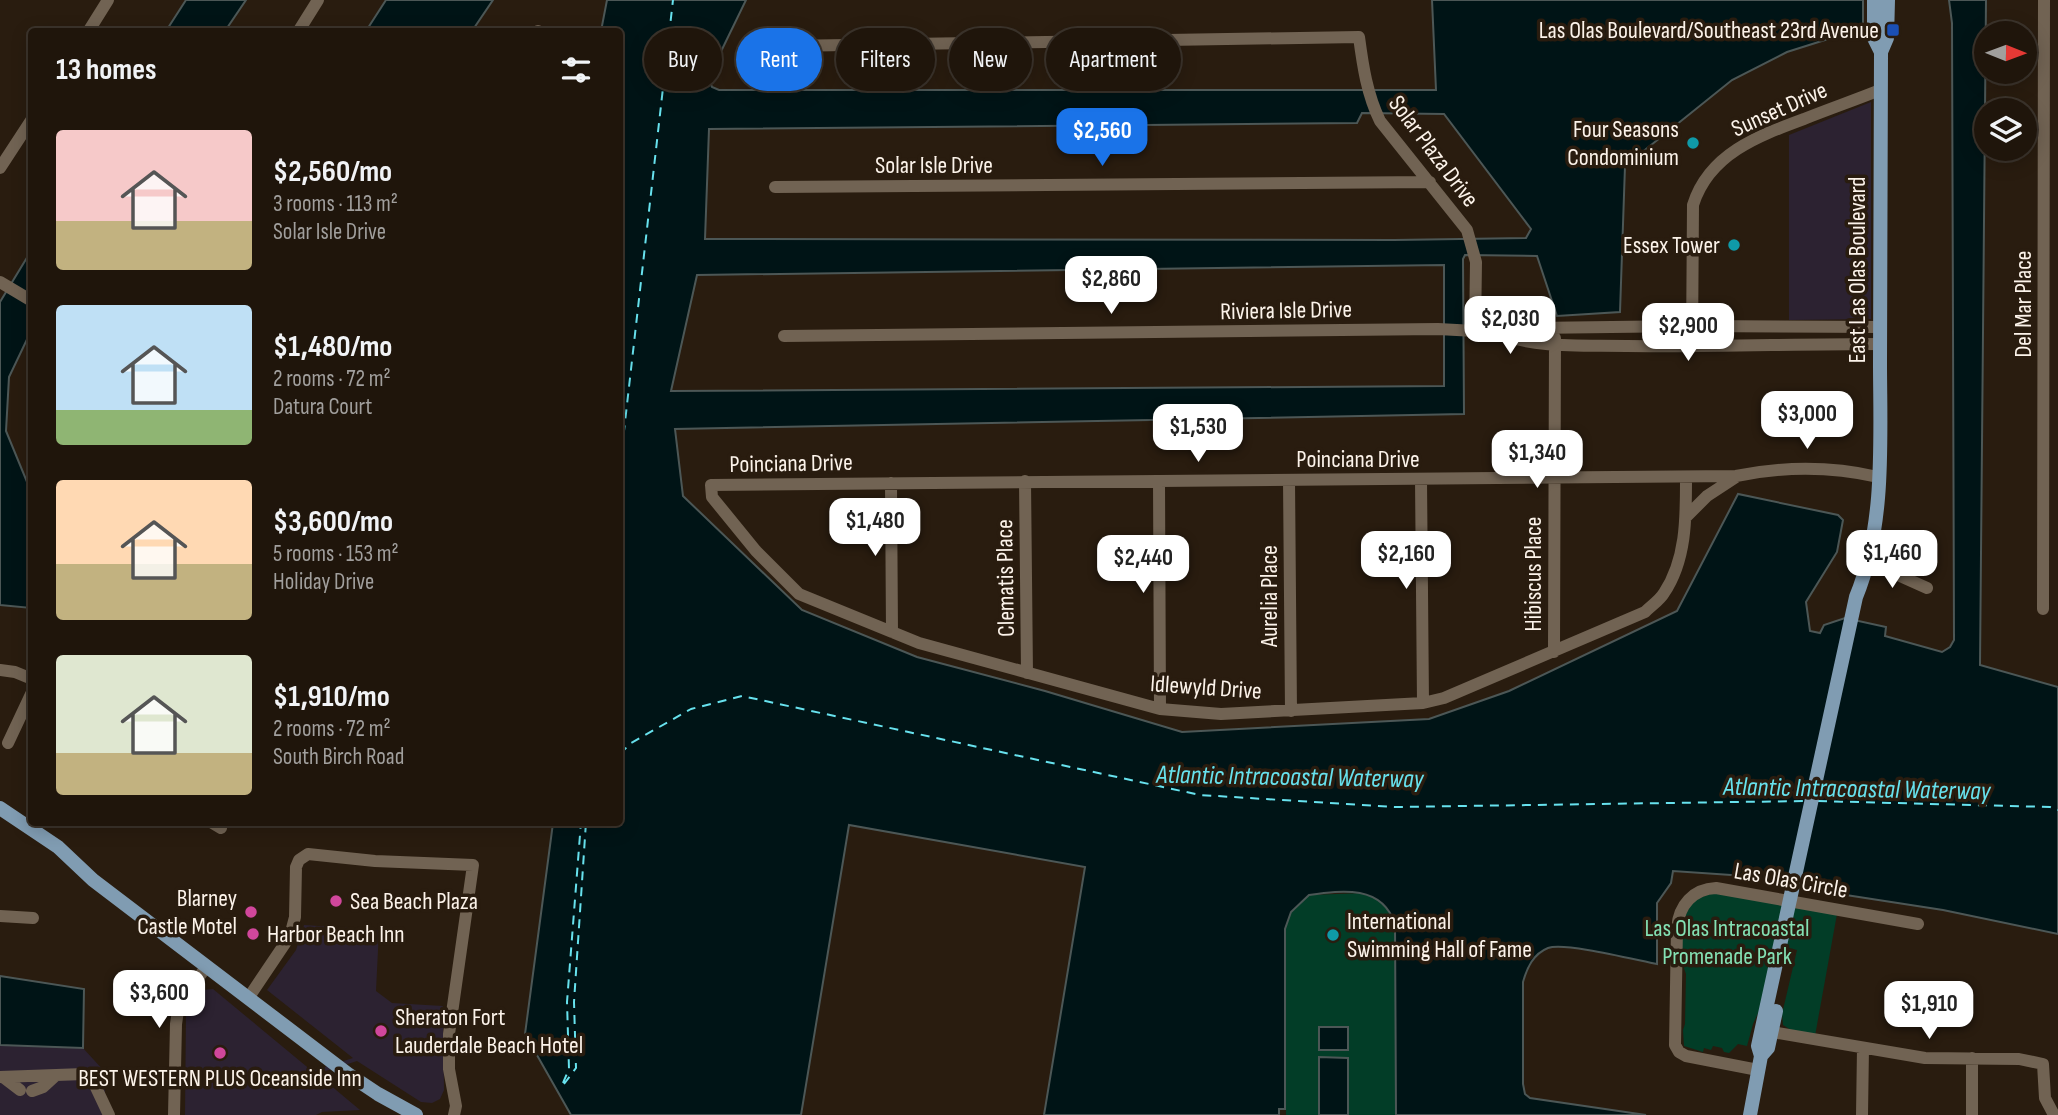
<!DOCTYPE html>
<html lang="en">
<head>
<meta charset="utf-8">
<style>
	:root { --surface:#1f150b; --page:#271e14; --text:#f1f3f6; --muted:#a19f9d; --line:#3c342c; --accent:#1a73e8 }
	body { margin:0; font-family:"Sofia Sans Condensed",sans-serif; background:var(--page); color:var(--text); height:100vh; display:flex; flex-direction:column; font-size:26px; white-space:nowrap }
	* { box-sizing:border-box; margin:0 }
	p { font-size:23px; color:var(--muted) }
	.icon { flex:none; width:38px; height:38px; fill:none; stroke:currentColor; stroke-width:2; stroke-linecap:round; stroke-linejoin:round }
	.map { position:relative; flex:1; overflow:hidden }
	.side { position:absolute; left:28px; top:28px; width:595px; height:798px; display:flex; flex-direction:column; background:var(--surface); border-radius:7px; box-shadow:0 4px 18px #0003,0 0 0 2px var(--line) }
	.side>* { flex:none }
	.guide { position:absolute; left:644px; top:28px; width:665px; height:63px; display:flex; gap:14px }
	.needle { width:46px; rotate:91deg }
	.tools { position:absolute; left:1974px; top:21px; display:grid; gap:14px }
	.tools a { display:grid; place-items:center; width:63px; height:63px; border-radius:50%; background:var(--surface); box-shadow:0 4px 18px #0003,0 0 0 2px var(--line); font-size:35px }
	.price { position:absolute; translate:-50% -60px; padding:0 16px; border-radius:14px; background:#fff; color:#222; font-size:23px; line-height:46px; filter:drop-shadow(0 2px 4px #0008) }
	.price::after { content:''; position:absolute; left:50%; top:42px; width:21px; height:16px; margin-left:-10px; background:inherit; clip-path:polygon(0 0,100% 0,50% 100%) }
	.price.selected { background:var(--accent); color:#fff }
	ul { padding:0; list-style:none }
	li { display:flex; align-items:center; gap:21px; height:175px; padding:0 28px }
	li span { display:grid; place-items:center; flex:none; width:196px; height:140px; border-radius:7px; color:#555 }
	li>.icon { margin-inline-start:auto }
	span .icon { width:84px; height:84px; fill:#fffc; stroke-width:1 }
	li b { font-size:30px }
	h2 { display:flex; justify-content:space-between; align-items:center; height:84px; padding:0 28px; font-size:30px }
	.tag { padding:0 24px; border-radius:32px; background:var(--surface); box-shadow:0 4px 18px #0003,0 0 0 2px var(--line); font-size:24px; line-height:63px }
	.tag.selected { background:var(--accent); color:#fff }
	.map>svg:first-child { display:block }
	.commercial { fill:#2c2231 }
	.green { fill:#023d27 }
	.water { fill:#001416; stroke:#4c5756; stroke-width:2; fill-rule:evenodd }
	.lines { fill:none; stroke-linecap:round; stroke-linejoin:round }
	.ferry { stroke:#67e2ee; stroke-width:2; stroke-dasharray:9 7; stroke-linecap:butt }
	.minor { stroke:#716353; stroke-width:12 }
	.major { stroke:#809cb2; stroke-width:14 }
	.transit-dot { fill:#1a4fb4; stroke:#291c0f; stroke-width:2.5 }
	.culture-dot { fill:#0f9aa8; stroke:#291c0f; stroke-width:2.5 }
	.hotel-dot { fill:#d1479c; stroke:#291c0f; stroke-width:2.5 }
	.labels { text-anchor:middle; stroke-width:7; stroke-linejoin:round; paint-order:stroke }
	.poi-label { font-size:24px; fill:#fcf3ea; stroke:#291c0f; text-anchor:end }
	.street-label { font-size:24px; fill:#fcf3ea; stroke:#291c0f }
	.park-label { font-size:24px; fill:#84e1b4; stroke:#291c0f }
	.water-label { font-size:26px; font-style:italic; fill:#67e2ee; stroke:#291c0f }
</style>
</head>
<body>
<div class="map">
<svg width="2058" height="1115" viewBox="0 0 2058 1115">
	<rect width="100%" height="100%" fill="#291c0f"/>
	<!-- commercial -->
	<path class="commercial" d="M1871 102V319L1789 320V135Z
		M304 925 379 930 376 991 392 1003 443 1006 444 1090 440 1099 432 1103 421 1102 357 1061 317 1074 360 1110 322 1112 316 1115H185L186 1014 202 990 213 989 312 1071 353 1058 267 990 296 950Z
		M0 1045 83 1048 104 1071 106 1115H0Z"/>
	<!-- green -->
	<path class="green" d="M1365 893C1381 899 1389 907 1395 924L1396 1115H1286L1285 929 1291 912 1309 895Z
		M1712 893 1837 914 1815 1036 1791 1030 1783 1025 1782 1014 1797 950 1775 945 1759 1011 1753 1024 1747 1046 1738 1044 1729 1053 1724 1052 1722 1048 1713 1046 1711 1050 1704 1048 1703 1052 1684 1046 1683 1030 1685 1024 1686 974 1683 965 1680 964V928L1692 901Z"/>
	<!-- water -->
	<path class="water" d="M186 0H246L225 31H166Z
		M386 0H493L472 31H366Z
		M607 0H746L713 68 709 80 712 87 719 90H1436L1432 0H1863V28L1787 52 1732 80 1625 166 1620 312 1557 316 1537 256 1465 255 1463 259 1464 414 675 429 683 496 802 610 917 657 1045 691 1182 732 1429 719 1509 691 1677 611 1738 494 1838 515 1843 520 1837 552 1806 602 1810 631 1820 633 1824 625 1845 618 1886 627 1885 636 1942 652 1950 647 1954 640 1952 23 1949 0H1986L1980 665 2058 687V934L1943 910 1846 895 1746 876 1673 871 1671 883 1657 903V964C1636 960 1565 942 1548 948 1533 954 1527 968 1523 982V1084L1525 1094 1530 1098 1646 1115H1396L1395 924C1382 885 1343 890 1309 895L1291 912 1285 929V1109H1279V1115H1044L1085 867 849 825 801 1115H571L525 1034 553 823 620 822V32L601 31ZM1362 113 1444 114 1531 229 1526 238 1394 240 705 239 709 129 1357 123ZM1444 265V386L671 391 697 275Z
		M31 251V331L9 377 6 431 27 482 31 486V608L0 605V302Z
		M0 976 84 989 83 1048 0 1045Z
		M1319 1027H1348V1050H1319Z
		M1319 1057 1348 1058V1115H1319Z"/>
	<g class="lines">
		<!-- ferry -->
		<path class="ferry" d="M620 466 673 0
			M620 754 631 743 691 709 742 696 1200 795 1395 807 1805 801
			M1818 801 2050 807 2058 810
			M563 1083 569 1069 567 1002 581 822
			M564 1084 576 1068 574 1002 586 822"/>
		<!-- minor -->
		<path class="minor" d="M88 32 108 0
			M298 32 318 0
			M537 32 538 31
			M785 46 1359 37C1363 67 1367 94 1380 121L1467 230 1476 262 1475 331
			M0 168 32 119
			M775 187 1430 182
			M0 282 32 301
			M1494 332C1535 349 1582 345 1627 346 1711 347 1796 344 1880 344
			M784 336 1438 329 1494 332 1532 328 1691 326 1880 327
			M1692 347 1693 205C1709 154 1758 136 1804 119 1829 109 1855 100 1880 90
			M1686 477C1686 515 1687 559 1664 593 1660 600 1651 606 1645 612L1444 698 1423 703 1221 714 1160 709 919 643 799 594 756 551 712 497 711 485 1736 476C1785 466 1830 466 1878 477
			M1421 479 1423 703
			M1289 480 1291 711
			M1025 481 1027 673
			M1159 481 1160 709
			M891 483 892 632
			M1686 517 1707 496 1736 477
			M1869 562 1927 588
			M2043 609 2044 0
			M1554 652 1555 338
			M0 670 15 672 32 679
			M8 743 32 692
			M211 822 221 828
			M0 916 33 918
			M249 997 290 936 295 917 296 867 299 860 308 854 375 861 473 865 449 1034V1069L456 1106 454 1115
			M1772 1032 1925 1058 2019 1059 2043 1064 2045 1098 2054 1115
			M1758 1070 1686 1056 1679 1052 1675 1045 1677 928C1679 905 1693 889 1716 888L1918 924
			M0 1077 84 1074 92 1079 109 1115
			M3 1077 20 1090
			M32 1091 43 1087 55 1076
			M174 1115 176 1024 179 1004 207 966
			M1862 1115 1863 1048
			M1972 1115V1058"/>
		<!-- major -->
		<path class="major" d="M1874 0V38L1881 52
			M0 808 58 847 93 880 348 1074 378 1094 416 1115
			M1761 1056 1768 1048 1776 1011
			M1750 1115 1761 1056 1758 1046 1856 597C1886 524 1880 438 1880 361 1881 258 1880 155 1881 52L1887 38 1888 0"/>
	</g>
	<!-- markers -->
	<rect class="transit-dot" x="1886" y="23" width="14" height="14" rx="3.5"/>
	<g class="culture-dot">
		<circle cx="1693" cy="143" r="7"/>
		<circle cx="1734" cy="245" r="7"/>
		<circle cx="1333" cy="935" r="7"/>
	</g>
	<g class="hotel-dot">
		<circle cx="336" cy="901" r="7"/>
		<circle cx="251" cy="912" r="7"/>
		<circle cx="253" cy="934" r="7"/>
		<circle cx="381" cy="1031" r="7"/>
		<circle cx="220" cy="1053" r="7"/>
	</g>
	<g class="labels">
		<!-- poi labels -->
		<g class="poi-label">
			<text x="1879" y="38">Las Olas Boulevard/Southeast 23rd Avenue</text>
			<text x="1679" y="137">Four Seasons<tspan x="1679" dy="28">Condominium</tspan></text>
			<text x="1720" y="253">Essex Tower</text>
			<text x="237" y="906">Blarney<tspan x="237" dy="28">Castle Motel</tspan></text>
			<text x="350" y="909" text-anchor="start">Sea Beach Plaza</text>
			<text x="1347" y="929" text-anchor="start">International<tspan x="1347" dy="28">Swimming Hall of Fame</tspan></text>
			<text x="267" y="942" text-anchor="start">Harbor Beach Inn</text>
			<text x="395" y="1025" text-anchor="start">Sheraton Fort<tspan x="395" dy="28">Lauderdale Beach Hotel</tspan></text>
			<text x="220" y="1086" text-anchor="middle">BEST WESTERN PLUS Oceanside Inn</text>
		</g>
		<!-- street labels -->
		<g class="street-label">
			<text transform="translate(1779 109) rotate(-24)" y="8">Sunset Drive</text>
			<text transform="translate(1434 151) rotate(53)" y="8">Solar Plaza Drive</text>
			<text x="934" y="173">Solar Isle Drive</text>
			<text transform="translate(1857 270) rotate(-90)" y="8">East Las Olas Boulevard</text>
			<text transform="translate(2023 304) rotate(-90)" y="8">Del Mar Place</text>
			<text transform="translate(1286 310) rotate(-1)" y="8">Riviera Isle Drive</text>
			<text x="1358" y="467">Poinciana Drive</text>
			<text transform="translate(791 463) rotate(-1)" y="8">Poinciana Drive</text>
			<text transform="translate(1533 574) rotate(-90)" y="8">Hibiscus Place</text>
			<text transform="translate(1005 578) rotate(-91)" y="8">Clematis Place</text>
			<text transform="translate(1269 596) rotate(-90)" y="8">Aurelia Place</text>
			<text transform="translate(1206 687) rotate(4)" y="8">Idlewyld Drive</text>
			<text transform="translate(1791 880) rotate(10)" y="8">Las Olas Circle</text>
		</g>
		<!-- park labels -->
		<g class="park-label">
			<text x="1727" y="936">Las Olas Intracoastal<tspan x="1727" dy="28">Promenade Park</tspan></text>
		</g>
		<!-- water labels -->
		<g class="water-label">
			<text transform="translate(1290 776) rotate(1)" y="9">Atlantic Intracoastal Waterway</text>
			<text transform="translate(1857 788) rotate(1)" y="9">Atlantic Intracoastal Waterway</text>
		</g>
	</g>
</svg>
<div class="tools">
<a><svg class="needle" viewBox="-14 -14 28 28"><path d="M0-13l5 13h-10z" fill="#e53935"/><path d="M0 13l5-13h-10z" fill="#a19f9d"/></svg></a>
<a><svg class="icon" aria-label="layers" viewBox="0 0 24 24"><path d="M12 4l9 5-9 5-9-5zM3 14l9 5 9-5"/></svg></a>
</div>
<b class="price selected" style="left:1102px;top:168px">$2,560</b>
<b class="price" style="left:1111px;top:316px">$2,860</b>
<b class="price" style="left:1510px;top:356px">$2,030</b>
<b class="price" style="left:1688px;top:363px">$2,900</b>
<b class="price" style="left:1807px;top:451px">$3,000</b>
<b class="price" style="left:1198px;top:464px">$1,530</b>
<b class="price" style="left:1537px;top:490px">$1,340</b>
<b class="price" style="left:875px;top:558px">$1,480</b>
<b class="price" style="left:1892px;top:590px">$1,460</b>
<b class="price" style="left:1406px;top:591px">$2,160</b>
<b class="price" style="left:1143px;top:595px">$2,440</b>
<b class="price" style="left:159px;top:1030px">$3,600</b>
<b class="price" style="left:1929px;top:1041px">$1,910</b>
<div class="guide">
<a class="tag">Buy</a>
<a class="tag selected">Rent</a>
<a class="tag">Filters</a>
<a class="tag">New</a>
<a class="tag">Apartment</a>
</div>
<section class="side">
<h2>13 homes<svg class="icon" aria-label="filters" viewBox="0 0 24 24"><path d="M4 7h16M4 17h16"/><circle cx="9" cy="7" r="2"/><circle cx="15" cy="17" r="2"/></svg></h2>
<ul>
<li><span style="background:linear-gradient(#f6c9c9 65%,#c2b280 0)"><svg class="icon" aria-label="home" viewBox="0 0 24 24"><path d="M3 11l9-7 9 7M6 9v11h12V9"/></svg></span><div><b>$2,560/mo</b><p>3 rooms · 113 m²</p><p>Solar Isle Drive</p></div></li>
<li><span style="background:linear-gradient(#bfe0f5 75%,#8fb573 0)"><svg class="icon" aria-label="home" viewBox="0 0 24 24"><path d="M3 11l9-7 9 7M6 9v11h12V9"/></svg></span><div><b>$1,480/mo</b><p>2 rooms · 72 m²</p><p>Datura Court</p></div></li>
<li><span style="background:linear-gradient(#ffd9b3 60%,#c2b280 0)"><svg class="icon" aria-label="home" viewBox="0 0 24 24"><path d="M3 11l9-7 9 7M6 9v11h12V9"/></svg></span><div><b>$3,600/mo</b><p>5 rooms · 153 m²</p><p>Holiday Drive</p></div></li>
<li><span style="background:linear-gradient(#dfe7d0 70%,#c2b280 0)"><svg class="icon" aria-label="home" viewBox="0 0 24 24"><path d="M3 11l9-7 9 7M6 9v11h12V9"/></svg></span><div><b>$1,910/mo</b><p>2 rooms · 72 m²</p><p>South Birch Road</p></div></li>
</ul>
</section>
</div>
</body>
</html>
